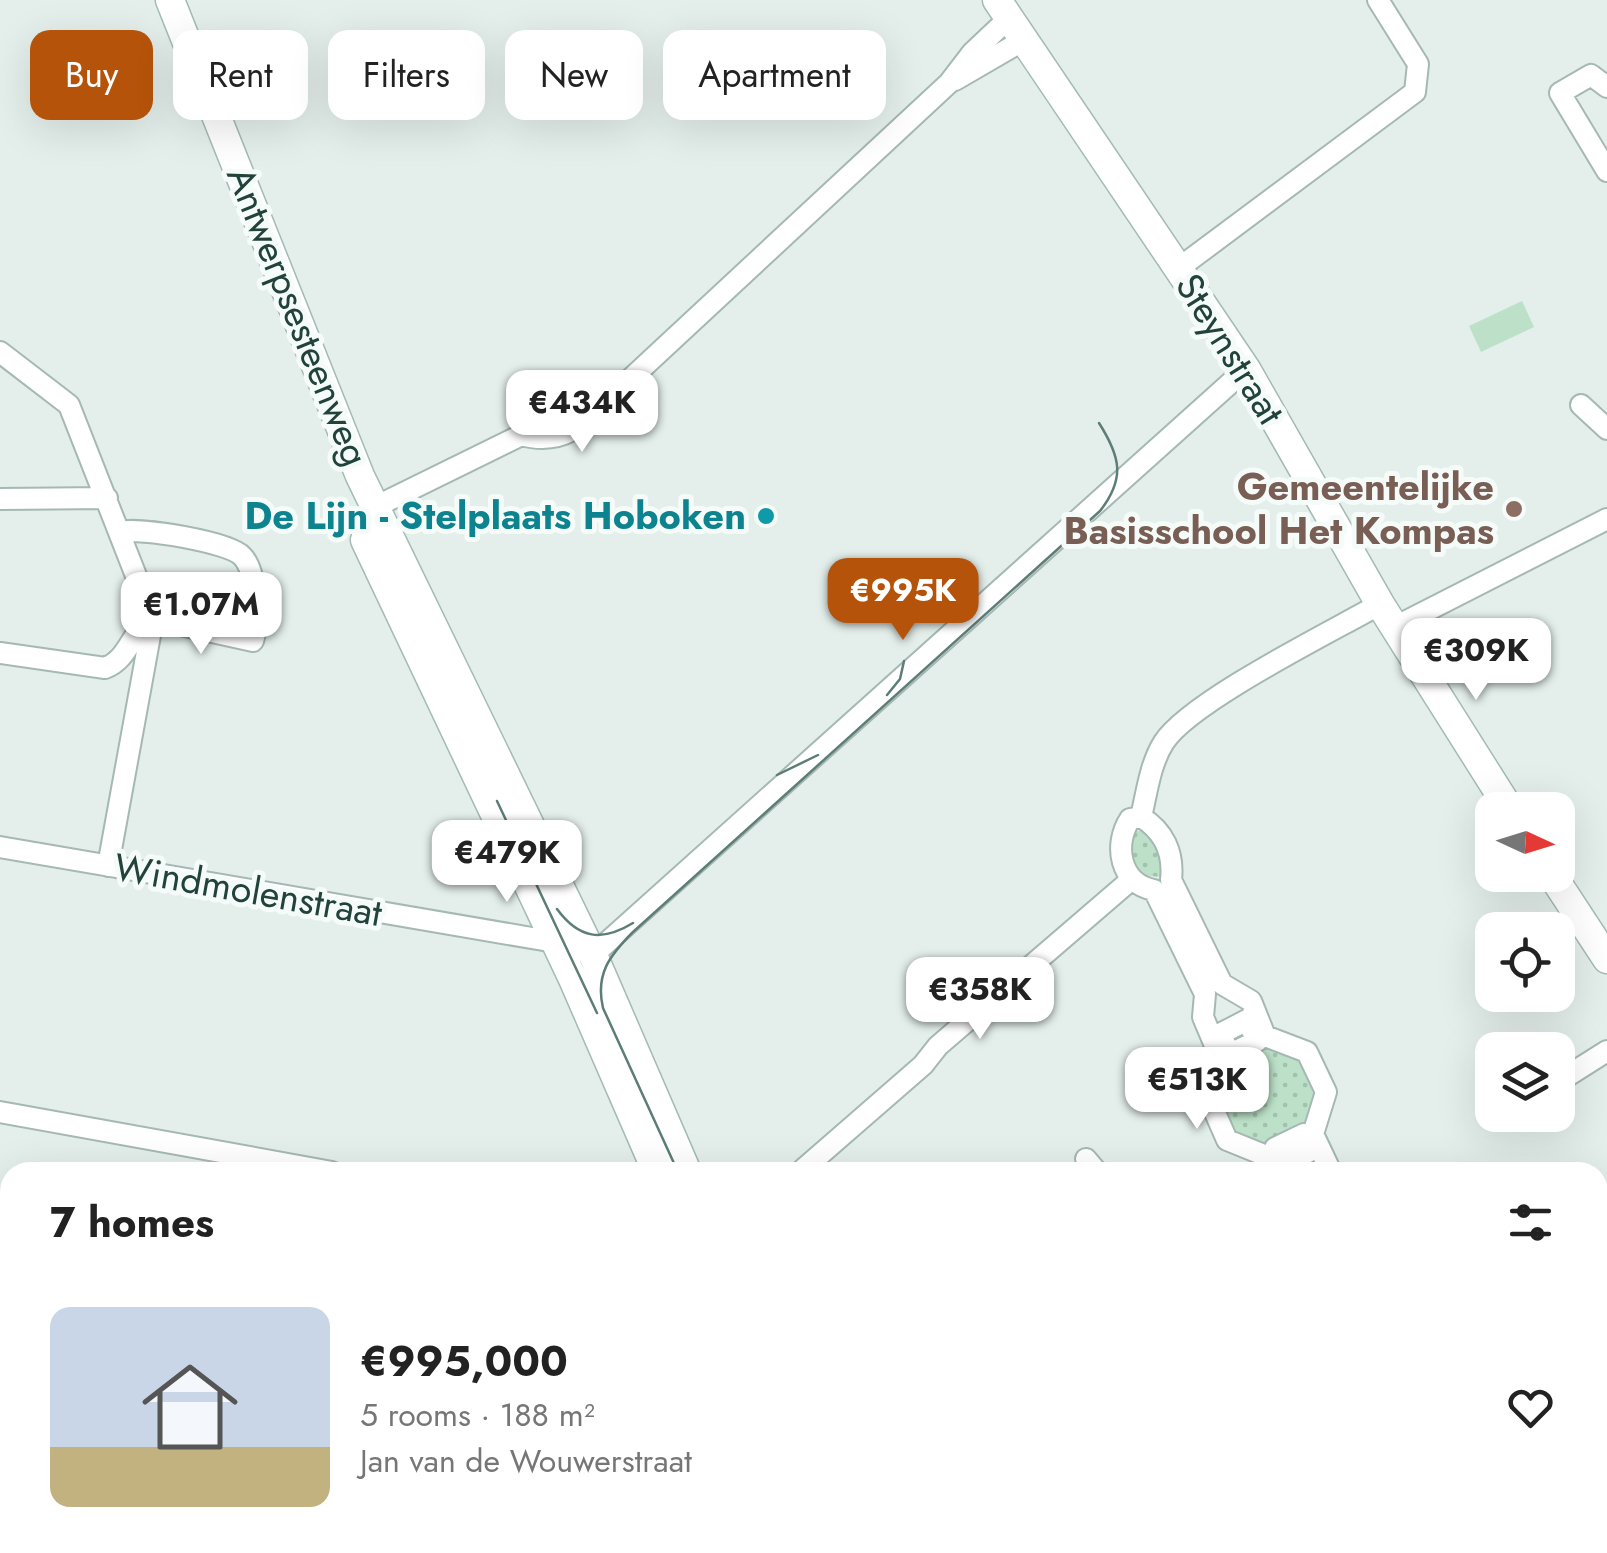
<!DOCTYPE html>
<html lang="en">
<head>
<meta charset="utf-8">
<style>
	:root { --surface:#fff; --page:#f2f2f2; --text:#222; --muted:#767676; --line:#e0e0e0; --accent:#b45309 }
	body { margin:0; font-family:Jost,sans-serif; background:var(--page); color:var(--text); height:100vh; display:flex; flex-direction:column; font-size:38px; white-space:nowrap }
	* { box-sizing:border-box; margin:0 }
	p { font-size:32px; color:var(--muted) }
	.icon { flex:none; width:55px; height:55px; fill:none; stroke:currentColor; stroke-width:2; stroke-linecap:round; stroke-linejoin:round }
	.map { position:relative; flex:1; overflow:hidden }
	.panel { position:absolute; left:0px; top:1162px; width:1608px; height:392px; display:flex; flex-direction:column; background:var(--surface); border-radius:30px 30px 0 0; box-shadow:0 10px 40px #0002 }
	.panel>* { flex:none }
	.top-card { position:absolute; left:30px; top:30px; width:1000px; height:90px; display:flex; gap:20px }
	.needle { width:65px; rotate:94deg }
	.fabs { position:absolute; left:1475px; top:792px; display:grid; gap:20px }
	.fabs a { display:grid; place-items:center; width:100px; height:100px; border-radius:20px; background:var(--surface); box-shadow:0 10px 40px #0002; font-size:50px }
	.price { position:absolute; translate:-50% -85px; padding:0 22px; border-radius:20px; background:#fff; color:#222; font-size:32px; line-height:65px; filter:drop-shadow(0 2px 5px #0008) }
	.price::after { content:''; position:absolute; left:50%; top:60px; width:30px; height:22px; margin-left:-15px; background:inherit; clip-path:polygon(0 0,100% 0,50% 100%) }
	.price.current { background:var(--accent); color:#fff }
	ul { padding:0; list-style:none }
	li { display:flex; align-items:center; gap:30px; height:250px; padding:0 50px }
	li+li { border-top:2px solid var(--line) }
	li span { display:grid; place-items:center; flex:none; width:280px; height:200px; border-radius:20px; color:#555 }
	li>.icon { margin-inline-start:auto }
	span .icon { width:120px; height:120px; fill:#fffc; stroke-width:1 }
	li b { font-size:42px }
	h2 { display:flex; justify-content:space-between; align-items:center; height:120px; padding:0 50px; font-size:42px }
	.chip { padding:0 35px; border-radius:20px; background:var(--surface); box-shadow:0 10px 40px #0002; font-size:35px; line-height:90px }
	.chip.current { background:var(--accent); color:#fff }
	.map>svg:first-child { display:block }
	.grass { fill:url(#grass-dots) }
	.green { fill:#bce1c8 }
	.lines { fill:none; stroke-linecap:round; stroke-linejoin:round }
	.street-casing { stroke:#a6b8b3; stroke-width:24 }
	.secondary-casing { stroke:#a2bbb4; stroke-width:31 }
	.street { stroke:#fff; stroke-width:20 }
	.secondary { stroke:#fff; stroke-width:28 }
	.tram { stroke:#5d7d77; stroke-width:2.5 }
	.education-dot { fill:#8d6e63; stroke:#f5fbf8; stroke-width:4 }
	.culture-dot { fill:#0f9aa8; stroke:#f5fbf8; stroke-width:4 }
	.labels { text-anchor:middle; stroke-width:10; stroke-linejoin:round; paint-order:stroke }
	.street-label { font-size:38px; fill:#22423c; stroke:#f5fbf8 }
	.education-label { font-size:38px; font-weight:bold; fill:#785e54; stroke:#f5fbf8; text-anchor:end }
	.culture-label { font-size:38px; font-weight:bold; fill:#0d838f; stroke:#f5fbf8; text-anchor:end }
</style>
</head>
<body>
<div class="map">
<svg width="1607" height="1553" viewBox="0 0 1607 1553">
	<defs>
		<pattern id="grass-dots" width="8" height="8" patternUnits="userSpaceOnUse" patternTransform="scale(2.5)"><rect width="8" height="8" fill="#bce1c8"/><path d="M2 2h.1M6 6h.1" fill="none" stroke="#a1c2ad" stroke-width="1.8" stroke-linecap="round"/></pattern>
	</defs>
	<rect width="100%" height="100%" fill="#e4efeb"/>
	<!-- grass -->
	<path class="grass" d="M1134 831H1148L1165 860 1160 877 1141 875 1128 848Z
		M1257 1041 1298 1059 1315 1097 1304 1134 1275 1148 1238 1136 1220 1099 1232 1060Z"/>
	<!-- green -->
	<path class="green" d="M1522 301 1534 327 1481 352 1469 326Z"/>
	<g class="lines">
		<!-- street casing -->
		<g class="street-casing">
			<path id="street" d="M955 80 1022 41
				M1607 87 1591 75 1560 93 1607 171
				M1179 268 1415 92 1418 64 1378 0
				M0 352 69 405 153 619 108 866
				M1581 405 1607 429
				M521 435C562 446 587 426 609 392
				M0 499 107 498
				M375 507 625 384 949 83 972 53 1008 19
				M139 582 254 602
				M1395 627 1607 519
				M0 653 105 668C130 659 131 629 153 619L253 641C259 622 257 571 242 556 229 542 139 527 120 532
				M1141 817C1164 831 1174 853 1171 880L1222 984 1251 1001 1265 1036 1307 1052 1326 1092 1313 1134 1331 1172
				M1141 817 1130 819C1113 845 1120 884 1154 890L1205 994 1203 1017 1222 1062 1209 1099 1227 1140 1269 1157 1277 1172
				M1141 817C1147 792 1150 764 1164 742 1191 701 1331 632 1380 604
				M0 847 555 942 593 955 1246 369
				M1247 1020 1257 1041 1230 1054 1220 1034Z
				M1558 1082 1607 1051
				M0 1112 332 1172
				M1304 1134 1310 1151 1285 1164 1275 1148Z
				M1086 1159 1097 1172
				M800 1172 923 1065 938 1046 1132 879
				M1598 1338 1607 1331
				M1433 1545 1439 1553
				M1335 1553 1345 1545"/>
		</g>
		<!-- secondary casing -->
		<g class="secondary-casing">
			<path id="secondary" d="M170 0 360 476 593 955 687 1172
				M997 0 1246 369 1380 604 1510 810
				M365 540 573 979 657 1172
				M1552 875 1607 959
				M0 1373 10 1378
				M0 1417 10 1422
				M228 1545 242 1553
				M310 1545 325 1553
				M830 1545 833 1553
				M854 1545 858 1553"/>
		</g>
		<!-- street -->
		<use href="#street" class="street"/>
		<!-- secondary -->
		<use href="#secondary" class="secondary"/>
		<!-- tram -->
		<path class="tram" d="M887 695 900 679 904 661
			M777 775 818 755
			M497 801 597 1013
			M557 909C579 939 602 942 633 923
			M678 1172 603 1008C595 974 610 955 633 932L1100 511C1126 478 1120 456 1099 423
			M0 1401 10 1406
			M258 1545 273 1553
			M839 1545 843 1553"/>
	</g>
	<!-- markers -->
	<circle class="education-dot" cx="1514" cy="509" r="10"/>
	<circle class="culture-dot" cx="766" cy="516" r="10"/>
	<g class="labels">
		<!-- street labels -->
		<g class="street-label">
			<text transform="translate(298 316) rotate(68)" y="13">Antwerpsesteenweg</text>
			<text transform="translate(1230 349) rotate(58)" y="13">Steynstraat</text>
			<text transform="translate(248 890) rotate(10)" y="13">Windmolenstraat</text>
		</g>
		<!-- education labels -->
		<g class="education-label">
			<text x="1494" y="500">Gemeentelijke<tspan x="1494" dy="44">Basisschool Het Kompas</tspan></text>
		</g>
		<!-- culture labels -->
		<g class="culture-label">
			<text x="746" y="529">De Lijn - Stelplaats Hoboken</text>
		</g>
	</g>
</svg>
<div class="fabs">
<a><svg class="needle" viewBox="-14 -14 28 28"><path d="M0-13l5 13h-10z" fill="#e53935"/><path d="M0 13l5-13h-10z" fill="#767676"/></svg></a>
<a><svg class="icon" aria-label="locate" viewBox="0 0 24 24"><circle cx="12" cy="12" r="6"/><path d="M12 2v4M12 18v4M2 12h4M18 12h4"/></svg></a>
<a><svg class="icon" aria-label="layers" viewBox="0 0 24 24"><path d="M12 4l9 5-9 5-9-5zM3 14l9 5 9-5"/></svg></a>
</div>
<b class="price" style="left:582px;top:455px">€434K</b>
<b class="price current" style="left:903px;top:643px">€995K</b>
<b class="price" style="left:201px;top:657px">€1.07M</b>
<b class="price" style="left:1476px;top:703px">€309K</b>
<b class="price" style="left:507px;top:905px">€479K</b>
<b class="price" style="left:980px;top:1042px">€358K</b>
<b class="price" style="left:1197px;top:1132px">€513K</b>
<div class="top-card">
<a class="chip current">Buy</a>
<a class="chip">Rent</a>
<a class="chip">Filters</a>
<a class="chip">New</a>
<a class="chip">Apartment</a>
</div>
<section class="panel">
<h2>7 homes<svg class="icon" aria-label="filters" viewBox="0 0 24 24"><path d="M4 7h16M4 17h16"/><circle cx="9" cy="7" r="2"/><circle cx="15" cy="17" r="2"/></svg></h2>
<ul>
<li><span style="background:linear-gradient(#c9d6e8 70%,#c2b280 0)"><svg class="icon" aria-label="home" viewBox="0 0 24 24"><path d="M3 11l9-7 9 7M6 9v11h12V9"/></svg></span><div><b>€995,000</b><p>5 rooms · 188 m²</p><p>Jan van de Wouwerstraat</p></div><svg class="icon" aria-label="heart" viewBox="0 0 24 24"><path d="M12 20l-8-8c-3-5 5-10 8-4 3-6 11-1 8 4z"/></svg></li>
</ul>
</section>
</div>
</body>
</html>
